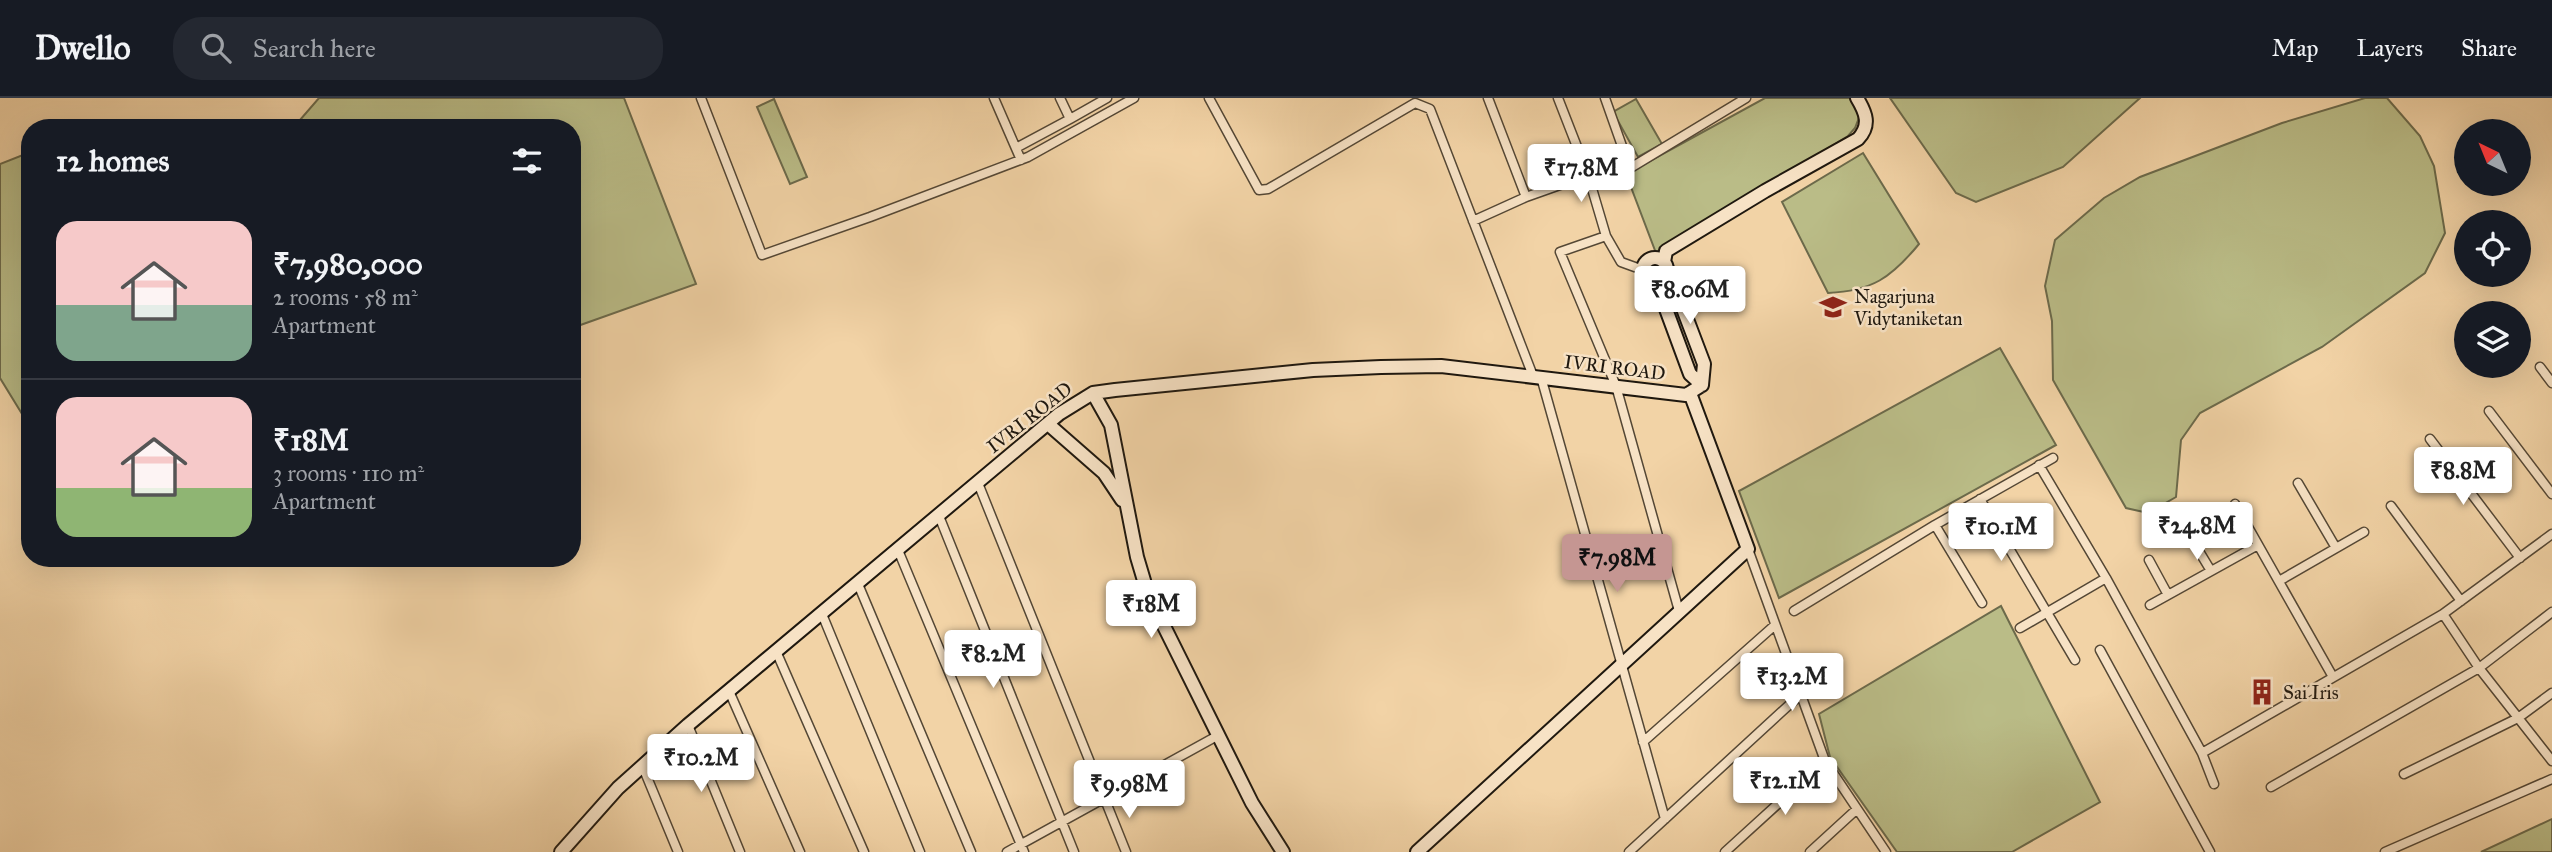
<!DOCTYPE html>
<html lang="en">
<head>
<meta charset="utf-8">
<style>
	:root { --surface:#171b24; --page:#242831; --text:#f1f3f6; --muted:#9ea1a6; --line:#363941; --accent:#c59692 }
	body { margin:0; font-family:"IM FELL Great Primer",serif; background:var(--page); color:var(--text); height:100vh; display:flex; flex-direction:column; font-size:26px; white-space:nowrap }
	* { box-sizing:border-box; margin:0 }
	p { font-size:23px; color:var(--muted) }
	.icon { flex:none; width:38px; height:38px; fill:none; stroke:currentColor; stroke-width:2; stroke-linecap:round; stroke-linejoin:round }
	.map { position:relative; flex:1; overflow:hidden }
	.drawer { position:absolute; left:21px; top:21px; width:560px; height:448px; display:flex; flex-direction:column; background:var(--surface); border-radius:28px; box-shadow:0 7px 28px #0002 }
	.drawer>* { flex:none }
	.needle { width:46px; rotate:317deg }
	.fabs { position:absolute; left:2454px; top:21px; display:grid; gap:14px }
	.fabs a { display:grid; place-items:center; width:77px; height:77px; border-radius:50%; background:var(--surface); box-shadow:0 7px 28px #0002; font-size:35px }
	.price { position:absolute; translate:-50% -60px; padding:0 16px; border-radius:7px; background:#fff; color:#222; font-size:23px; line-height:46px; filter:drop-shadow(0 2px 4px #0008) }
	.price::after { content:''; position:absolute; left:50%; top:42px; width:21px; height:16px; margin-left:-10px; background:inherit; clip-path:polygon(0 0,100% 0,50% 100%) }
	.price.active { background:var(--accent); color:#111 }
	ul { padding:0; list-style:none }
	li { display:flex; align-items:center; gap:21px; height:175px; padding:0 35px }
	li+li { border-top:2px solid var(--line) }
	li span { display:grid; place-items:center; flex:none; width:196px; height:140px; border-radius:21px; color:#555 }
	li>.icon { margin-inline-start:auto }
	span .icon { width:84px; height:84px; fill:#fffc; stroke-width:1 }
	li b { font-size:30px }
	h2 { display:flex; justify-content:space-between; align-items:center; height:84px; padding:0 35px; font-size:30px }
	header { display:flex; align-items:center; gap:42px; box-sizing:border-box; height:98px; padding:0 35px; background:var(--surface); border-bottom:2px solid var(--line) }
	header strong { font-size:33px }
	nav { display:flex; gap:38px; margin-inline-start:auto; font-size:24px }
	.search { width:490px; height:63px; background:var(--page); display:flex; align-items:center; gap:18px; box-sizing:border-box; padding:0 24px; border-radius:28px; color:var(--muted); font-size:26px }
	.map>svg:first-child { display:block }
	.green { fill:#babc87; stroke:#6c6a4b; stroke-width:2 }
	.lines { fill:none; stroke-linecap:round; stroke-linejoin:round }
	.street-casing { stroke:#544735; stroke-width:11 }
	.secondary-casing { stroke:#1f180f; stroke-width:16 }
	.street { stroke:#f7e2c5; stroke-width:8 }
	.secondary { stroke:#f7e2c5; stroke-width:12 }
	.labels { text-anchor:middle; stroke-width:5; stroke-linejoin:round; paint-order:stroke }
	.poi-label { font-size:19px; fill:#1f180f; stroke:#f7e2c5; text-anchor:start }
	.street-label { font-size:19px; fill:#1f180f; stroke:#f7e2c5 }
</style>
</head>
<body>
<header>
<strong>Dwello</strong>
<div class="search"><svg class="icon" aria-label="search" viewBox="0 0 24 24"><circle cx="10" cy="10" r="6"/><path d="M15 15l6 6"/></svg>Search here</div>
<nav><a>Map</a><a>Layers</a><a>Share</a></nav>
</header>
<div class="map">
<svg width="2552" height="754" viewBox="0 0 2552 754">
	<rect width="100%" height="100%" fill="#f2d3a6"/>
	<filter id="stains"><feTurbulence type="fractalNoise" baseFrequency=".00286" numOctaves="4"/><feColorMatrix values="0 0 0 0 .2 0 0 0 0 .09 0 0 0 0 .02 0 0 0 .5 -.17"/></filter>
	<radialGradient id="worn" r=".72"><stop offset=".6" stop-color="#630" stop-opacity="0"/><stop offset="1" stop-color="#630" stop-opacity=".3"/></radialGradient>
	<!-- green -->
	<path class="green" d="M319 0H624L696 186 572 230V30H293Z
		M1765 0H1850L1860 17 1855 30 1848 38 1656 155 1626 76Z
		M1890 0H2140L2063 69 1976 104 1956 95Z
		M2365 0H2387L2420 38 2434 68 2445 135 2425 175 2322 249 2200 315 2181 342 2176 399 2148 415 2126 410 2053 282 2052 223 2045 188 2055 142 2104 100 2140 79 2282 25Z
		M774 1 807 79 790 86 757 9Z
		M1636 1 1662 46 1638 59 1613 14Z
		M28 55 30 58V329L0 280V66Z
		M1863 55 1919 146C1891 180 1872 193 1828 195L1782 104Z
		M2000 250 2056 347 1779 500 1739 393Z
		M2001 508 2100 704 2012 754H1897L1830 659 1819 616Z
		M2552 721V754H2481Z"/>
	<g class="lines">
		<!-- street casing -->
		<g class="street-casing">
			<path id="street" d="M701 0 762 157 870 119 1028 59 1134 0
				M994 0 1021 62
				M1060 0 1070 21 1107 0
				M1209 0 1259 92 1268 91 1415 5 1430 11 1533 278
				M1488 0 1526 99
				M1558 0 1588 77 1606 138 1621 164 1643 172
				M1605 0 1628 65 1632 69 1746 0
				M1016 50 1070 21
				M1473 123 1526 99 1588 77
				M1606 138 1560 154 1616 288 1679 513
				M2540 269 2552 285
				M1541 279 1665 721
				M2489 313 2552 396
				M2430 341 2520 460
				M2039 367 2106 480
				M978 385 1126 754
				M2298 385 2336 450
				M1980 401 2075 562
				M2235 406 2333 579
				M2391 408 2461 503
				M939 418 1074 754
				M1935 427 1982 505
				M2188 435 2211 473
				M2552 436 2443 516 2479 570 2552 663
				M1748 451 1825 663 1886 754
				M898 452 1024 754
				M2149 462 2168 497
				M2279 483 2364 434
				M858 486 971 754
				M2150 507 2258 447
				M1794 513 1935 427 2053 360
				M822 516 920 754
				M2020 530 2106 480 2202 655 2214 686
				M2100 552 2210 754
				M776 553 864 754
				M729 593 800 754
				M688 627 740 754
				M1643 644 1775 527
				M2202 655 2443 516
				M642 667 678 754
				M2404 676 2518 620 2552 595
				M2271 689 2479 570 2552 514
				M1007 754 1217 638
				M1629 754 1801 596
				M1725 754 1825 663
				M1810 754 1857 711
				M2385 754 2552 681"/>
		</g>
		<!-- secondary casing -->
		<g class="secondary-casing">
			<path id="secondary" d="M1643 172a12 12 0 1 1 24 0a12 12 0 1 1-24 0Z
				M1664 164 1666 153 1765 93 1858 41C1871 27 1866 15 1857 0
				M1666 176 1671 179 1704 266 1702 287
				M1656 184 1690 276 1702 287
				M1093 295 1111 327 1137 459 1148 496 1252 705 1283 754
				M1048 326 1104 375 1122 402
				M561 754 618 690 688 627 1059 316 1093 295 1115 292 1313 272 1381 269 1441 268 1686 297 1702 287
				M1417 754 1748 451 1690 295"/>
		</g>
		<!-- street -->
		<use href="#street" class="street"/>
		<!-- secondary -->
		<use href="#secondary" class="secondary"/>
	</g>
	<!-- icons -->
	<defs>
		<g id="school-bare" transform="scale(2.1)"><path d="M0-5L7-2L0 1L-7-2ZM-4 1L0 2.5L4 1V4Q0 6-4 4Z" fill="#8f2418" stroke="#f7e2c5" stroke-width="2.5" paint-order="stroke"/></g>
		<g id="building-bare" transform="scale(2.1)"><path d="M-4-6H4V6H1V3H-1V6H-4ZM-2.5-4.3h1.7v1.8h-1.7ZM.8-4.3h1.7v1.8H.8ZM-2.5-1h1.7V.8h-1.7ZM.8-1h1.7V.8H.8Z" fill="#8f2418" stroke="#f7e2c5" stroke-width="2.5" paint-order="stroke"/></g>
	</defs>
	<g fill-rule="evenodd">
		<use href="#school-bare" x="1833" y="209"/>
		<use href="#building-bare" x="2262" y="594"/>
	</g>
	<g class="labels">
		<!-- poi labels -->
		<g class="poi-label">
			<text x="1854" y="205">Nagarjuna<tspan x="1854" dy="22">Vidytaniketan</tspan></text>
			<text x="2283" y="601">Sai Iris</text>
		</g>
		<!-- street labels -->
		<g class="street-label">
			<text transform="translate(1615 269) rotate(7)" y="7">IVRI ROAD</text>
			<text transform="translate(1029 319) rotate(-38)" y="7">IVRI ROAD</text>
		</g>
	</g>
	<rect width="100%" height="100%" filter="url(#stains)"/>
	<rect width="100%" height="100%" fill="url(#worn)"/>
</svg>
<div class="fabs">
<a><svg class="needle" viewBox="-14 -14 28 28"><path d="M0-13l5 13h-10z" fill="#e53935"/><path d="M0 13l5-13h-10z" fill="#9ea1a6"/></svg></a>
<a><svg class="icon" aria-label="locate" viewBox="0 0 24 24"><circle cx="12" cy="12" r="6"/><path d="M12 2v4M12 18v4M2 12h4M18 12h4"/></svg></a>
<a><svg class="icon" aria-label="layers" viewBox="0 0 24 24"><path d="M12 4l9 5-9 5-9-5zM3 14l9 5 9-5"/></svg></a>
</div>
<b class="price" style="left:1581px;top:106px">₹17.8M</b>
<b class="price" style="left:1690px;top:228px">₹8.06M</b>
<b class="price" style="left:2463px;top:409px">₹8.8M</b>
<b class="price" style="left:2197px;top:464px">₹24.8M</b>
<b class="price" style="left:2001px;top:465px">₹10.1M</b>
<b class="price active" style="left:1617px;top:496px">₹7.98M</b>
<b class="price" style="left:1151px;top:542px">₹18M</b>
<b class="price" style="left:993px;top:592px">₹8.2M</b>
<b class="price" style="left:1792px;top:615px">₹13.2M</b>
<b class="price" style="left:701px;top:696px">₹10.2M</b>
<b class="price" style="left:1785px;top:719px">₹12.1M</b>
<b class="price" style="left:1129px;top:722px">₹9.98M</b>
<section class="drawer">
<h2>12 homes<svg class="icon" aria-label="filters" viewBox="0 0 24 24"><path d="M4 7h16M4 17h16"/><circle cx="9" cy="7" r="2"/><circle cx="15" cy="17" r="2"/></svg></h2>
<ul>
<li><span style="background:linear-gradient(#f6c9c9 60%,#7fa58c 0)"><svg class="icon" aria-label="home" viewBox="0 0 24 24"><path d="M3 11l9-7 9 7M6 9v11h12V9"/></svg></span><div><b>₹7,980,000</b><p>2 rooms · 58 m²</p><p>Apartment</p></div></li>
<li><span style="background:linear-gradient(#f6c9c9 65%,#8fb573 0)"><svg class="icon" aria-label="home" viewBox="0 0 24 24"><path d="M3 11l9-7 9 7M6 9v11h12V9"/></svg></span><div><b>₹18M</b><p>3 rooms · 110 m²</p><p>Apartment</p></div></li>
</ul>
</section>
</div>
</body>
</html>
